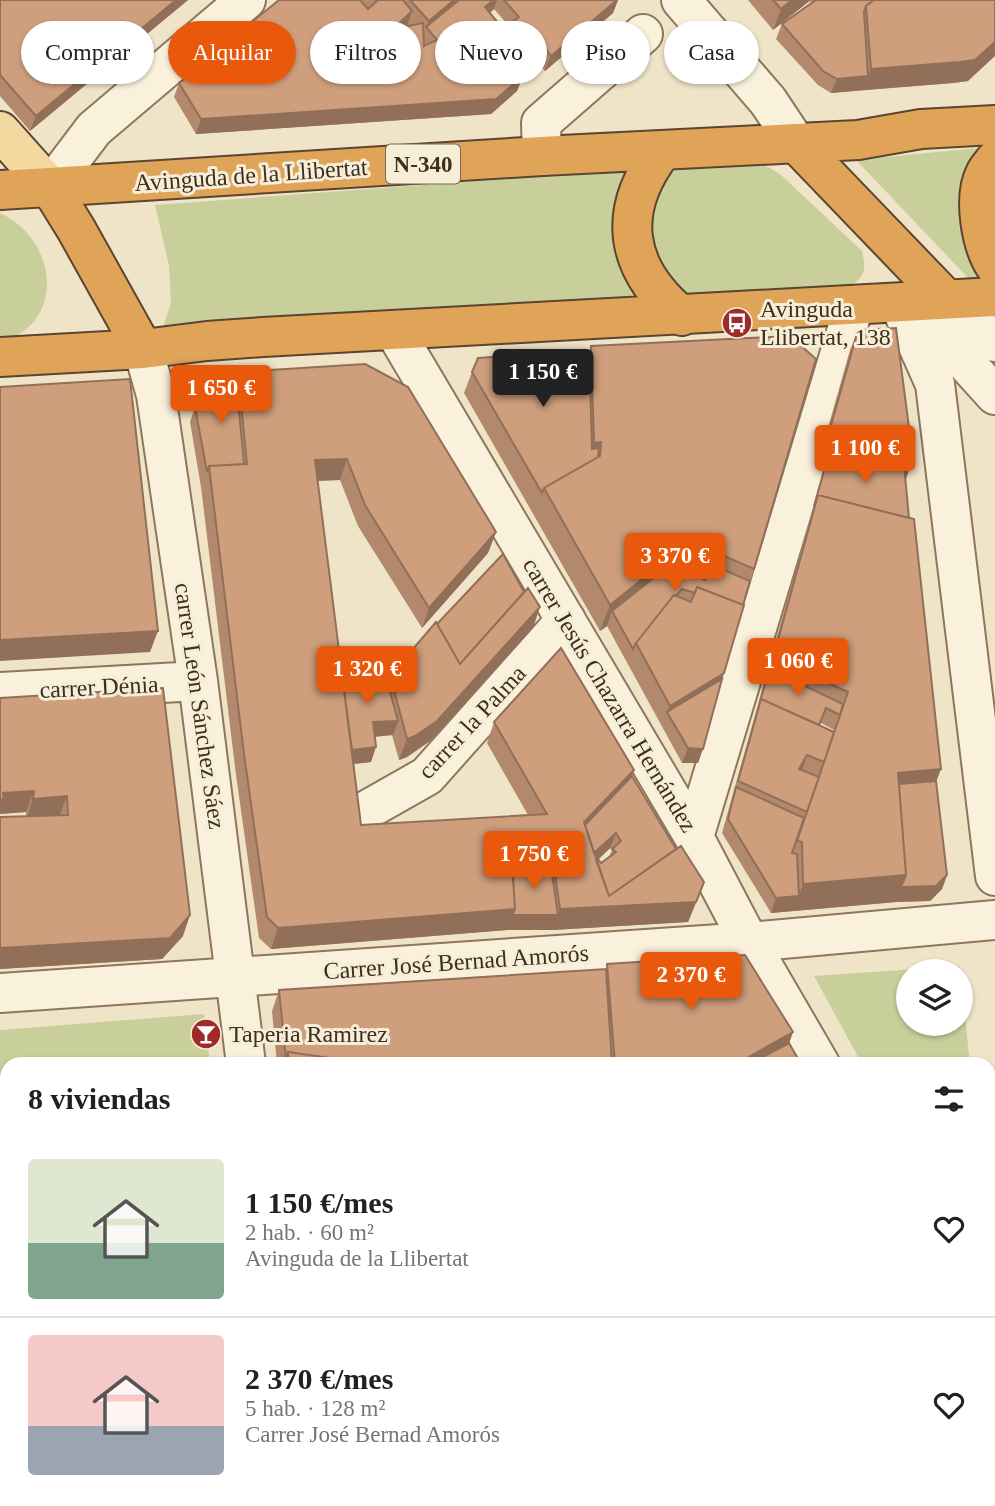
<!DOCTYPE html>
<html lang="es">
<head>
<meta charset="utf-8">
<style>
	:root { --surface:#fff; --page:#f2f2f2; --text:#202124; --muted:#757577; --line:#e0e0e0; --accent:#ea580c }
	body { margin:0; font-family:Georgia,serif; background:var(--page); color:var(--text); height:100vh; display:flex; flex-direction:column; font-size:26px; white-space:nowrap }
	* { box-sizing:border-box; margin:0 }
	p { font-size:23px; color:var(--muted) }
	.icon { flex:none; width:38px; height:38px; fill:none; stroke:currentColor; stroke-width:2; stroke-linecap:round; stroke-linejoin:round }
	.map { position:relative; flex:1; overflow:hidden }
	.sheet { position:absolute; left:0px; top:1057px; width:996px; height:450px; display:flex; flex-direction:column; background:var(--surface); border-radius:21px 21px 0 0; box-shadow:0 2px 5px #0004 }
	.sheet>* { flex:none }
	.hud { position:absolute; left:21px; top:21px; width:954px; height:63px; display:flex; gap:14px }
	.buttons { position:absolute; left:896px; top:959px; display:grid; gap:14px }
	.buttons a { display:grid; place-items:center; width:77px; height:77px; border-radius:50%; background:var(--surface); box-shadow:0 2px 5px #0004; font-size:35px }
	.price { position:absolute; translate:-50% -60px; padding:0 16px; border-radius:7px; background:var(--accent); color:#fff; font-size:23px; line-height:46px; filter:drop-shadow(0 2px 4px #0008) }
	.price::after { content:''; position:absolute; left:50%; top:42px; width:21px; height:16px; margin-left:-10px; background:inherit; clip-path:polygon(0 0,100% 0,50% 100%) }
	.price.current { background:#222; color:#fff }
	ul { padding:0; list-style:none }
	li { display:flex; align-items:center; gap:21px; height:175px; padding:0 28px }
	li+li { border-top:2px solid var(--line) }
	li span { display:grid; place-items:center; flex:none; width:196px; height:140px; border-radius:7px; color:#555 }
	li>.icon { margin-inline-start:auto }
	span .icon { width:84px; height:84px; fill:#fffc; stroke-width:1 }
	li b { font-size:30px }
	h2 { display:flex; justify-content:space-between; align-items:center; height:84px; padding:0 28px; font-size:30px }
	.chip { padding:0 24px; border-radius:32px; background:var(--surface); box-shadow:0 2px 5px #0004; font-size:24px; line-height:63px }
	.chip.current { background:var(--accent); color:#fff }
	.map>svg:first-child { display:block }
	.green { fill:#c9cf9b }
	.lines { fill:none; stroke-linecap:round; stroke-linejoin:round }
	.minor-casing { stroke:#8d765c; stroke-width:42 }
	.major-casing { stroke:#5b4430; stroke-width:42 }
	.highway-casing { stroke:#5b4430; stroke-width:42 }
	.minor { stroke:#faf1dc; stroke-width:38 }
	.major { stroke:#f3d9a0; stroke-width:38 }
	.highway { stroke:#e0a458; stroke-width:38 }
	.wall { fill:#b2896c; fill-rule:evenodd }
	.shaded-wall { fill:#916f58 }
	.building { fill:#cf9f7d; stroke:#916f58; stroke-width:2 }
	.labels { text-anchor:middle; stroke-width:6; stroke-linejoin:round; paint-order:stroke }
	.shield { fill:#f7eed8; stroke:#756857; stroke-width:2 }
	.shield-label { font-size:23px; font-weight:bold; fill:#3d2e20 }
	.street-label { font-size:24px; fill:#3d2e20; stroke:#f7eed8 }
	.poi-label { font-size:24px; fill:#3d2e20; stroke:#f7eed8; text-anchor:start }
</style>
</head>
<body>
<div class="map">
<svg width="995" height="1506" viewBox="0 0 995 1506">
	<rect width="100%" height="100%" fill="#f0e4c8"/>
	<!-- green -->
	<path class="green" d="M988 147 991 281H971L856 160Z
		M755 163 770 168 781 175 862 251C868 275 862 278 843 291L689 298 673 290 648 250 650 193 672 166Z
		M635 169 642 299 162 330 171 303 169 266 155 205Z
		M0 213C37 229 60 277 39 314 31 329 15 337 0 344Z
		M959 966 960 971H908V1024H961V979L970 1064H862L814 976Z
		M204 1014 210 1064H7V1500H165L59 1506H0V1030Z"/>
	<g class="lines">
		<!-- minor casing -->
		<g class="minor-casing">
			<path id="minor" d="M681 0 768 101 796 143
				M542 156 541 123 643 34
				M50 187 94 129 246 0
				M946 299 995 342
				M899 303 935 384 995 876
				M912 303 995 395
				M394 330 694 837 749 942 820 1064
				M143 349 156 395 198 681 246 1064
				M0 692 198 681
				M367 810 427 776 566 620
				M694 837 854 306
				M0 993 749 942 995 920
				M989 1189 995 1188
				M989 1357 995 1368
				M989 1490H995
				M302 1500 303 1506
				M660 1506 790 1500"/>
		</g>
		<!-- major casing -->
		<g class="major-casing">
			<path id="major" d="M0 131 50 187"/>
		</g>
		<!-- highway casing -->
		<g class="highway-casing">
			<path id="highway" d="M796 143 946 299
				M662 151C616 211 624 268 682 316
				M995 160C992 164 987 169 985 174 973 197 981 245 995 266
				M50 187 76 229 143 349
				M0 190 542 156 858 140 921 129 995 125
				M0 357 143 349 207 341 263 337 995 297"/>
		</g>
		<!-- minor -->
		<use href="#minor" class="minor"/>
		<!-- major -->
		<use href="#major" class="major"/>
		<!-- highway -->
		<use href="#highway" class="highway"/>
	</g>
	<!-- wall -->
	<path class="wall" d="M0 0H188L30 131 0 96Z
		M279 0H618L613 13 545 71 541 66 521 81 517 91 491 114 196 134 174 97 179 83 223 49ZM494 9 508 25 503 29 490 13Z
		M748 0H995L968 81 953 83 831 93 818 85 776 39 782 24 811 3 810 1 773 30Z
		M858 330 905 479 909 518 941 769 936 781 947 875 942 889 930 901 896 902 771 913 722 833 825 465 818 463 850 350ZM821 723 834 730V731L820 725Z
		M591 346 754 569 698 763H682L607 626 600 631 464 393 472 372 589 351ZM693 573 705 578V580L693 575Z
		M238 372 496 532 488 553 422 628 358 526 340 480 318 481 342 675 384 670 387 664 401 663 437 624 533 628 430 741 407 757 399 760 392 735 375 737 371 762 354 764 361 825 528 815 487 743 494 722 632 776 696 903 688 922 552 930H507L271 949 259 938 236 775 201 487 190 422 195 407 236 379ZM610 848 612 850 609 857 601 863 599 859Z
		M0 698 183 936 162 959 0 969V817L26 816V812L0 814Z
		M607 964 793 1032 789 1043 801 1064H277L272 1011 279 990 606 969Z"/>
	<!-- shaded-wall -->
	<path class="shaded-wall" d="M176 0H188L30 131 36 116Z
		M454 0H459L426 27 429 21Z
		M493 0H497L494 9 479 22 485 7Z
		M617 0H618L613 13 545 71 551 56Z
		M792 0H810L773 30 781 9Z
		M412 11 407 26 393 29Z
		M995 42V56L968 81 953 83 863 90 871 69Z
		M547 51 541 66 521 81 517 91 491 114 196 134 201 119 519 72Z
		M868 76 863 90 831 93 837 79Z
		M601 442 593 464 585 468 594 443Z
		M913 458 906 479 881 484 888 463Z
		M347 459 340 480 308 481 315 460Z
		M496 532 488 553 422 628 429 608Z
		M681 537 671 564 612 611 607 626 600 631 610 605Z
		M540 607 533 628 430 741 407 757 399 760 407 739Z
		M158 631 150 652 0 661V640Z
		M724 673 716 694 667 712 670 706Z
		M398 721 393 735 368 737 373 722Z
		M376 747 371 762 343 765 348 751Z
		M688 748 703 749 698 763H682Z
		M807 755 800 776 799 769Z
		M941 769 931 795 895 799 898 773Z
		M634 770 627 791 584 835V822Z
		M34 791 26 812 0 814V799L3 793Z
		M67 796 59 817 26 820 33 799Z
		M616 833 610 848 593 864 591 857Z
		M534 854 526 875 510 878 512 858Z
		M553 861 546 882 526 884 534 863Z
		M906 875H947L942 889 930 901 896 902 771 913 776 898 799 896 803 884Z
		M704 882 688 922 552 930H507L271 949 278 928 515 909 558 915 560 909Z
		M190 915 183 936 162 959 0 969V948Z
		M793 1032 784 1058 773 1064H736Z
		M989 1433H995V1453L989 1454Z"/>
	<!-- building -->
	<path class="building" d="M0 0H176L36 116 0 75Z
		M279 0H360L368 9 377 1 376 0H403L412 11 393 29 423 23 424 46 437 40 426 27 459 0H493L485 7 503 29 519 17 504 0H617L551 56 547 51 519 72 522 77 496 99 201 119 179 83 223 49 253 21Z
		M410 0H454L429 21Z
		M773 0H792L781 9Z
		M816 0H874L866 6 864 12 868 76 837 79 823 71 782 24Z
		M874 0H995V42L975 60 960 62 871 69 866 6Z
		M896 328 913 458 888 463 831 447 832 444 826 443 858 330Z
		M790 336 816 359 754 569 681 537 671 556 610 605 544 488 600 456 601 442 594 443 591 346Z
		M589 351 592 449 599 448 598 457 544 488 542 493 472 372 478 358Z
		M365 364 408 387 496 532 429 608 365 505 347 459 315 460 361 825 547 814 494 722 561 648 634 770 584 822 609 896 681 846 704 882 696 902 560 909 553 861 534 863V854L512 858 515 909 278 928 267 917 244 754 209 466 247 464 238 372Z
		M130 379 158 631 0 640V387Z
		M236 379 244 464 209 466 207 472 195 407 216 380Z
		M829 453 886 469 904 465 909 518 818 495 814 506Z
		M818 495 914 519 941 769 898 773 906 875 803 884 802 842 797 841 848 692 773 658Z
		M677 549 699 558 691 574 705 580 710 564 750 581 743 605 697 587 695 593 682 589 676 596 674 595 636 643 633 649 612 611 666 568Z
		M503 554 524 592 460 664 437 624Z
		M697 587 744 605 724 673 670 706 636 643 674 595 691 602Z
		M528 588 540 607 437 721 415 736 407 739 387 664 401 663 436 622 460 664Z
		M769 669 843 704 840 715 826 708 819 725 761 699 759 705Z
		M384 670 398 721 373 722 376 747 352 750 342 675Z
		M722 679 703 749 688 748 667 712Z
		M163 688 190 915 170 938 0 948V817L68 815 67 796 33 799 34 791 3 793 4 799H0V698Z
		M761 699 834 732 824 762 807 755 799 769 819 777 807 812 738 781Z
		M632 776 676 849 609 896 596 860 598 859 601 863 616 852 612 849 621 841 616 833 594 853 585 825Z
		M936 781 947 875 936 886 901 887 906 875 899 784Z
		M736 787 804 818 792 853 797 854 799 896 776 898 728 819Z
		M531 861 532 869 551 867 558 915H512L515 909 512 864Z
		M745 955 793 1032 736 1064H696L695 1062 678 1064H615L607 964Z
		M606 969 612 1064H472V1062L457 1064H372L288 1052 286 1058 279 990Z
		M789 1043 801 1064H750Z
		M288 1052 372 1064H289Z
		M989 1378 995 1388V1433H989Z
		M886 1500H969V1506H832V1502Z
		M995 1501V1506H969V1502Z"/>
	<!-- icons -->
	<defs>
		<g id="bus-disc" transform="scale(1.575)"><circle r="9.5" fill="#9e2a2b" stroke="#f7eed8"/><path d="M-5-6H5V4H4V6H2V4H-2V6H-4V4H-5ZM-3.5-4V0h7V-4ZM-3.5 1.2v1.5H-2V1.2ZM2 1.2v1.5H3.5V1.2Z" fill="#fff"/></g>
		<g id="bar-disc" transform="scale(1.575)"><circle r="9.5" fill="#9e2a2b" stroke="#f7eed8"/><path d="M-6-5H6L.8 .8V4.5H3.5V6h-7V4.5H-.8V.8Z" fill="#fff"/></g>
	</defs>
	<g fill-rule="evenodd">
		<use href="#bus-disc" x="737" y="323"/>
		<use href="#bar-disc" x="206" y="1034"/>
	</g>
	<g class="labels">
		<!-- shield labels -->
		<rect class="shield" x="386" y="144.5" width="74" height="39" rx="5"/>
		<g class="shield-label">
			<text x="423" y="172">N-340</text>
		</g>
		<!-- street labels -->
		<g class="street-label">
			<text transform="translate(251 175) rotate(-4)" y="8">Avinguda de la Llibertat</text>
			<text transform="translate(99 687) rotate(-3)" y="8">carrer Dénia</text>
			<text transform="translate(610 695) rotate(59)" y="8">carrer Jesús Chazarra Hernández</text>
			<text transform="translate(200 706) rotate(82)" y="8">carrer León Sánchez Sáez</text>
			<text transform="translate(472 722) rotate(-47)" y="8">carrer la Palma</text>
			<text transform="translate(456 962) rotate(-4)" y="8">Carrer José Bernad Amorós</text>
		</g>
		<!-- poi labels -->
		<g class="poi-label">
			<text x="760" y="317">Avinguda<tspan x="760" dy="28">Llibertat, 138</tspan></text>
			<text x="229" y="1042">Taperia Ramirez</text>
		</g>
	</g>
</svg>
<div class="buttons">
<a><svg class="icon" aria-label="layers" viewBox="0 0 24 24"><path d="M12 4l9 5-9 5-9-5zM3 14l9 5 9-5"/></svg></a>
</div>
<b class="price current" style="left:543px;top:409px">1 150 €</b>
<b class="price" style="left:221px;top:425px">1 650 €</b>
<b class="price" style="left:865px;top:485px">1 100 €</b>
<b class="price" style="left:675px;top:593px">3 370 €</b>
<b class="price" style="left:798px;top:698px">1 060 €</b>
<b class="price" style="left:367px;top:706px">1 320 €</b>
<b class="price" style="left:534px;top:891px">1 750 €</b>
<b class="price" style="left:691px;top:1012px">2 370 €</b>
<div class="hud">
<a class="chip">Comprar</a>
<a class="chip current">Alquilar</a>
<a class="chip">Filtros</a>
<a class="chip">Nuevo</a>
<a class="chip">Piso</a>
<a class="chip">Casa</a>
</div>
<section class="sheet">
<h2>8 viviendas<svg class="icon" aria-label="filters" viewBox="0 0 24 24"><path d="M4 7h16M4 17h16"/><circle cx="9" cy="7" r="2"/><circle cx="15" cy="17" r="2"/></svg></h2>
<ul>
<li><span style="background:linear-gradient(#dfe7d0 60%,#7fa58c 0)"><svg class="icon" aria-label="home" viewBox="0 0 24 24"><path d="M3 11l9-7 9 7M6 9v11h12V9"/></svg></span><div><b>1 150 €/mes</b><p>2 hab. · 60 m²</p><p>Avinguda de la Llibertat</p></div><svg class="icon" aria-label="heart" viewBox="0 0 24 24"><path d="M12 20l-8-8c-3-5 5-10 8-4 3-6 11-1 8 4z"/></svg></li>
<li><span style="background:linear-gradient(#f6c9c9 65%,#9aa5b1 0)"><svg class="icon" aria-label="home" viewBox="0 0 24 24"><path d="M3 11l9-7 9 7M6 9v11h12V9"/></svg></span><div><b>2 370 €/mes</b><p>5 hab. · 128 m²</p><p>Carrer José Bernad Amorós</p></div><svg class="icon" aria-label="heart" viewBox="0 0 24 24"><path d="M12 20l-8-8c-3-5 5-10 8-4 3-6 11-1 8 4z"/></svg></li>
</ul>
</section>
</div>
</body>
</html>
